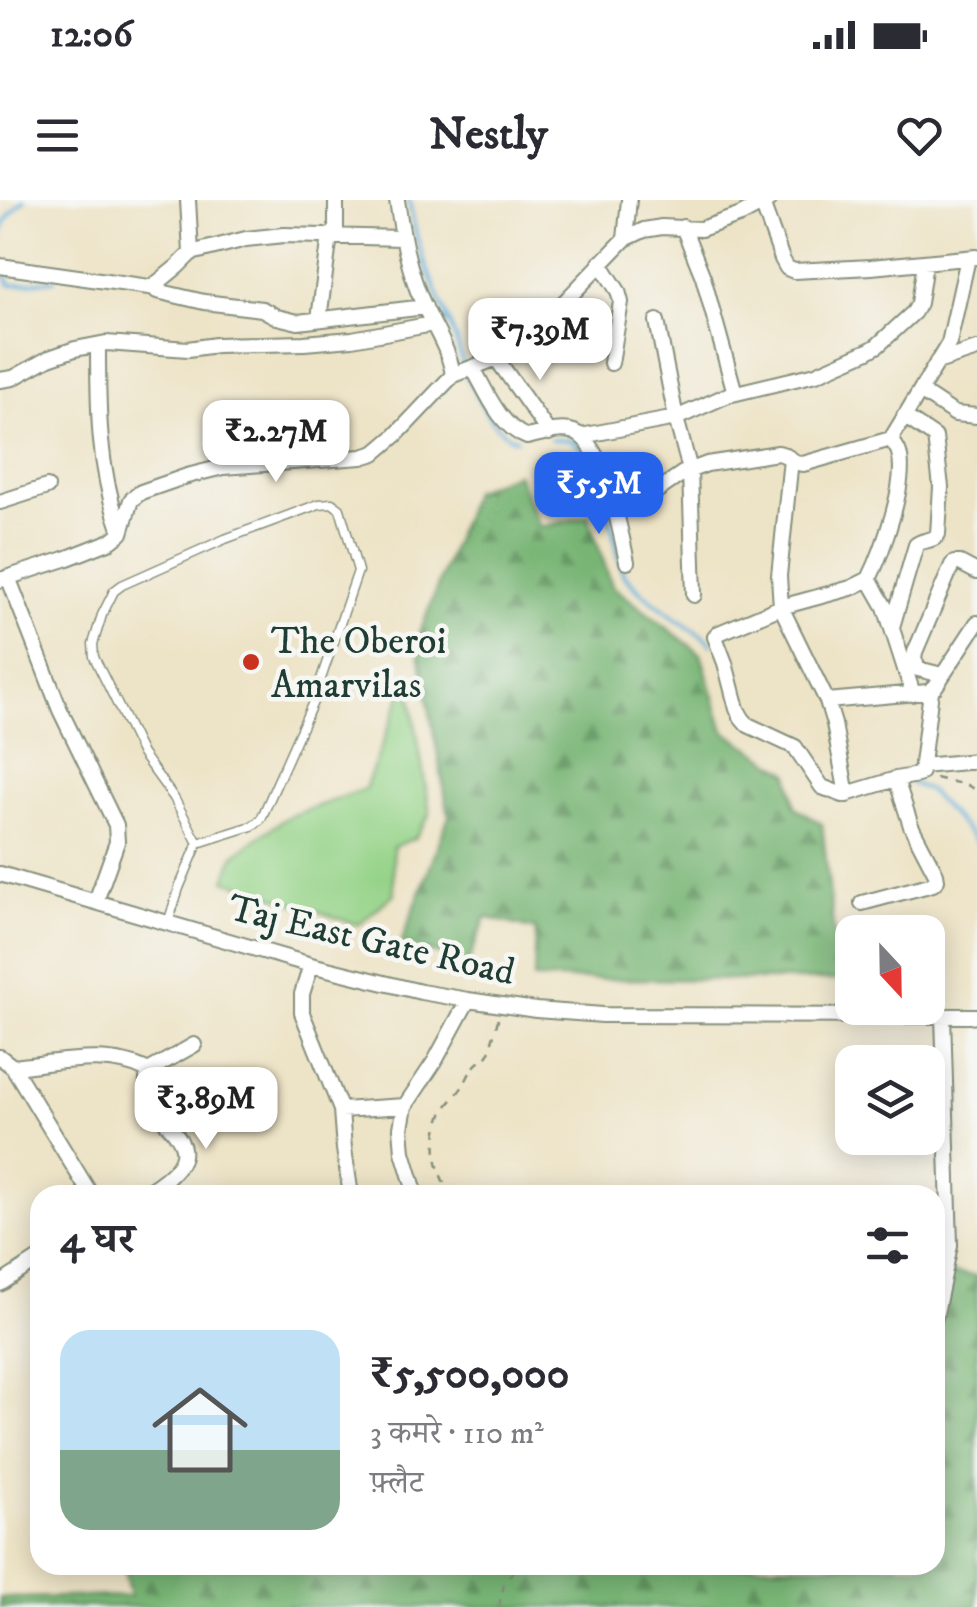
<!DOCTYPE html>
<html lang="hi">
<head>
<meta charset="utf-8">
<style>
	:root { --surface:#fff; --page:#f2f2f3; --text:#2b2b33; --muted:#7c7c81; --accent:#2563eb }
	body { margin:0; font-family:"IM FELL DW Pica","Noto Serif Devanagari",serif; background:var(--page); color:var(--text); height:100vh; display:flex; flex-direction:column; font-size:38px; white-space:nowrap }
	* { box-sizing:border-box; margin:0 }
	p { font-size:32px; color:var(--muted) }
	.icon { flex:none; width:55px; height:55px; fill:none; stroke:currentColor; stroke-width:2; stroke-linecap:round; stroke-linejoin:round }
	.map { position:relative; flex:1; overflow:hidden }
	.sheet { position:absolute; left:30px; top:985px; width:915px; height:390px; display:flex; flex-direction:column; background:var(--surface); border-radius:30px; box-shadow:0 5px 25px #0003 }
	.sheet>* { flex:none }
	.needle { width:65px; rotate:158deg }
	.buttons { position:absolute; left:835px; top:715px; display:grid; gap:20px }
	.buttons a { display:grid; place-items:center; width:110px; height:110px; border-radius:20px; background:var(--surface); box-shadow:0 5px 25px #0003; font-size:50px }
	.price { position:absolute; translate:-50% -85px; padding:0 22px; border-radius:20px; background:#fff; color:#222; font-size:32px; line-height:65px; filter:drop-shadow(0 2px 5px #0008) }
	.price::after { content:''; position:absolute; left:50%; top:60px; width:30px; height:22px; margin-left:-15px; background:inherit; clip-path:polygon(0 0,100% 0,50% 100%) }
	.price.selected { background:var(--accent); color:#fff }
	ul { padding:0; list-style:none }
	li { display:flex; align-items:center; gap:30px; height:250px; padding:0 30px }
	li span { display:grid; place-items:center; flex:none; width:280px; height:200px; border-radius:30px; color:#555 }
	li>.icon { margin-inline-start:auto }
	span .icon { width:120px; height:120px; fill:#fffc; stroke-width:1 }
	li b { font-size:42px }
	h2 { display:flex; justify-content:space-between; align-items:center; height:120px; padding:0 30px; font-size:42px }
	.status { display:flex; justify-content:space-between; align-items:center; height:70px; padding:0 50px; background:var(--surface); direction:ltr }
	.status svg { height:28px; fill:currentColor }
	header { display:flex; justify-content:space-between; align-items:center; height:130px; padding:0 30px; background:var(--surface); font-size:45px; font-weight:700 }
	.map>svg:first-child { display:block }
	.green { fill:#95d388; stroke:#5a885e; stroke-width:2.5 }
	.forest { fill:url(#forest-firs); stroke:#4c7954; stroke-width:2.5 }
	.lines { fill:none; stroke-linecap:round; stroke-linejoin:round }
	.stream { stroke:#61afdb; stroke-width:4 }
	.lane-casing { stroke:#86907d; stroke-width:11 }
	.street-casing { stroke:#86907d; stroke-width:18 }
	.path { stroke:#86907d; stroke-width:2.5; stroke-dasharray:8 8; stroke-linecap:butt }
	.lane { stroke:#fff; stroke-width:8 }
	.street { stroke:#fff; stroke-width:14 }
	.poi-dot { fill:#c8321e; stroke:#f6f6f2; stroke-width:4 }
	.labels { text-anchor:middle; stroke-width:9; stroke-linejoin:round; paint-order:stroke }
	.poi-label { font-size:38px; fill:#1f3d34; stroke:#f6f6f2; text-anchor:start }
	.street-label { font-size:38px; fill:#1f3d34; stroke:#f6f6f2 }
</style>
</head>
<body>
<div class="status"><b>12:06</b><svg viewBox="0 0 49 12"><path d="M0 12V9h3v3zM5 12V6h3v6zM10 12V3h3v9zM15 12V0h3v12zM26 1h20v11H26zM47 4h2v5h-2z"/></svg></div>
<header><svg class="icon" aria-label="menu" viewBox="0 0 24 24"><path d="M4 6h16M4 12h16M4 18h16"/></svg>Nestly<svg class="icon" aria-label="heart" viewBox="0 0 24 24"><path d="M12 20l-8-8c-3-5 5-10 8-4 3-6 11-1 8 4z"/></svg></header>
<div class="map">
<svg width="977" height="1407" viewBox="0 0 977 1407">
	<defs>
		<pattern id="forest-firs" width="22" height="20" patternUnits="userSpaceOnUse" patternTransform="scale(2.5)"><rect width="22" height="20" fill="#78b574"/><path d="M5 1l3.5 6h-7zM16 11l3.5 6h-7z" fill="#629460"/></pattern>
	</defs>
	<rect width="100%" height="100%" fill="#f6f6f2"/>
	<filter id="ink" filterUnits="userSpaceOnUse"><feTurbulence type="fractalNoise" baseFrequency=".01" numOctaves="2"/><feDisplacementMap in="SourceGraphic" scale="20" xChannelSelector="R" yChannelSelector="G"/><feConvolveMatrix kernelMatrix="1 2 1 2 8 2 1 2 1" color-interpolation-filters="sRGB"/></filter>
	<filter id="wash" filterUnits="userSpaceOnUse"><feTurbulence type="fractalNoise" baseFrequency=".0048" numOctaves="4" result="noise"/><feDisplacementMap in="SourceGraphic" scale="40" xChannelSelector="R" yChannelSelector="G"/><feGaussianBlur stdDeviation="2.25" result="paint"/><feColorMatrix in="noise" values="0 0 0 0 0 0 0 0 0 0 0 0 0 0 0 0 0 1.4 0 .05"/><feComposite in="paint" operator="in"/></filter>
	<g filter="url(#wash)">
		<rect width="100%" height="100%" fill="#ede3c6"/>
		<!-- green -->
		<path class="green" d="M408 478 430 614 415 638 393 647 394 694 358 725 225 680 234 655 287 617 365 589Z"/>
		<!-- forest -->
		<path class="forest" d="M517 273 540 327 588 316 612 386 701 454 724 531 789 573 795 607 822 624 839 780 534 779 536 730 486 717 468 763 401 743 449 616 417 441 473 291Z
			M935 1071 977 1076V1407H0V1398L130 1396 123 1365H935Z"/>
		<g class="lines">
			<!-- stream -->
			<path class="stream" d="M409 0C413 26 420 52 430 76 442 106 456 134 463 165
				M0 47C2 21 6 18 24 0
				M5 71 10 85 54 80
				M435 118 450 123
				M466 175C478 196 492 234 517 239
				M551 239 570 240 583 249
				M593 266 608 310 623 374 640 391 675 418 707 439 711 444
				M911 583 928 590 977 642"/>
		</g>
	</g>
	<g filter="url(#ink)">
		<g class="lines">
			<!-- lane casing -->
			<g class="lane-casing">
				<path id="lane" d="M168 723 179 688 198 643 252 626 261 619 313 502 358 371 340 309 332 303 319 304 225 339 122 385 114 391 102 415 93 444 94 457 142 554 174 598 198 643"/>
			</g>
			<!-- street casing -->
			<g class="street-casing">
				<path id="street" d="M188 0 191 53 178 66 156 84 157 91 204 102 262 109 277 117 298 122 425 107
					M761 0 782 59 787 68 794 71 871 67 976 57
					M683 27 703 77 735 193
					M336 35V0
					M625 39 629 0
					M191 53 246 39 284 35 402 38
					M600 63 618 91 621 102 611 163
					M0 66 156 88
					M319 119 330 35
					M657 121 676 218 690 270 694 395
					M98 145C98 211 98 269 121 332
					M496 158 549 233
					M937 162 977 149
					M473 168C486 191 500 227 527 237 541 234 560 227 574 232 604 243 621 333 627 362
					M453 175 510 153 524 144 625 39 644 30 662 27 701 29 741 15 769 0
					M0 180 13 178 49 158 75 149 106 143 188 149 216 145 304 143 352 139 433 124
					M920 191 955 214 977 216
					M581 236 676 218 728 195 816 174 868 151 877 146 914 112 919 103 925 63
					M891 239C893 243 898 248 899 253 908 281 882 353 869 379L851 388 781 407 719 433 715 437 725 463 737 509 742 518 748 525 795 547 822 587 843 595 896 579
					M791 259 779 376 781 407 827 501 834 524 847 595
					M0 302 47 287
					M614 303 651 295 683 273 707 264 778 253C788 254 793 264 803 264L891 239 949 143 968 58
					M8 377 60 510 116 625 117 642 96 701
					M869 379 885 407 913 494
					M0 380 65 359 111 341 121 333 131 300 141 292 187 276 223 267 362 257 375 253 395 236 453 175C449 148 432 125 422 101 408 69 402 34 397 0
					M892 427 916 345C922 339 934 342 938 334L941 287 935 237 904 216
					M942 475 918 469 914 458 915 452 952 365 954 363H960L977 372
					M827 501 928 492 935 487 977 423
					M922 566 977 561
					M0 674 311 765 421 792 468 800 536 810 603 815 977 816
					M862 703 933 684 937 680 936 674 911 626 896 579 918 575 921 572 931 491
					M311 765 302 794V813L341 910 344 949 351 995
					M0 857 13 867 91 995
					M13 867C56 863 109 850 148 871L194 845
					M341 910 405 906
					M142 995C238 938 135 932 148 871
					M416 995 403 952 401 928 405 906 435 861 468 800
					M0 1084 40 1058
					M935 1118 950 1045 943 816"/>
			</g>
			<!-- path -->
			<path class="path" d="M935 578 967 585 977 591
				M454 995C433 977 431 936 443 912 448 903 457 895 463 886 472 870 471 866 488 856L499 816
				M499 1407 504 1384 517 1365"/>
			<!-- lane -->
			<use href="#lane" class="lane"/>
			<!-- street -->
			<use href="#street" class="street"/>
		</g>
	</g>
	<!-- markers -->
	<circle class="poi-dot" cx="251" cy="462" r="10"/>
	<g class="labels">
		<!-- poi labels -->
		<g class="poi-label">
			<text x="271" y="453">The Oberoi<tspan x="271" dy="44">Amarvilas</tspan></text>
		</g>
		<!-- street labels -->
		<g class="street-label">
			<text transform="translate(372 739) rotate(13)" y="13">Taj East Gate Road</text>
		</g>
	</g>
</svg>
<div class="buttons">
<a><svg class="needle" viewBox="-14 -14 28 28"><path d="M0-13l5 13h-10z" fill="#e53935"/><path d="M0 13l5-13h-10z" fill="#7c7c81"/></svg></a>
<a><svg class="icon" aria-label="layers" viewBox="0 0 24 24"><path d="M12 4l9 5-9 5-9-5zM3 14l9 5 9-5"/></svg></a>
</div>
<b class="price" style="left:540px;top:183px">₹7.39M</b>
<b class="price" style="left:276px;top:285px">₹2.27M</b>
<b class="price selected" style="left:599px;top:337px">₹5.5M</b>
<b class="price" style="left:206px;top:952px">₹3.89M</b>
<section class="sheet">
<h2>4 घर<svg class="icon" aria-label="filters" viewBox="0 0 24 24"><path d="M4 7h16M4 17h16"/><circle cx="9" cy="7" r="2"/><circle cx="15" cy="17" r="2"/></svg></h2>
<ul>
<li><span style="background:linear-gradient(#bfe0f5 60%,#7fa58c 0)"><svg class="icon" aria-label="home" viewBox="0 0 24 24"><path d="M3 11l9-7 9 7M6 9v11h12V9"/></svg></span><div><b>₹5,500,000</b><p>3 कमरे · 110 m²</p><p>फ़्लैट</p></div></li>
</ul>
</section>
</div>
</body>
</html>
